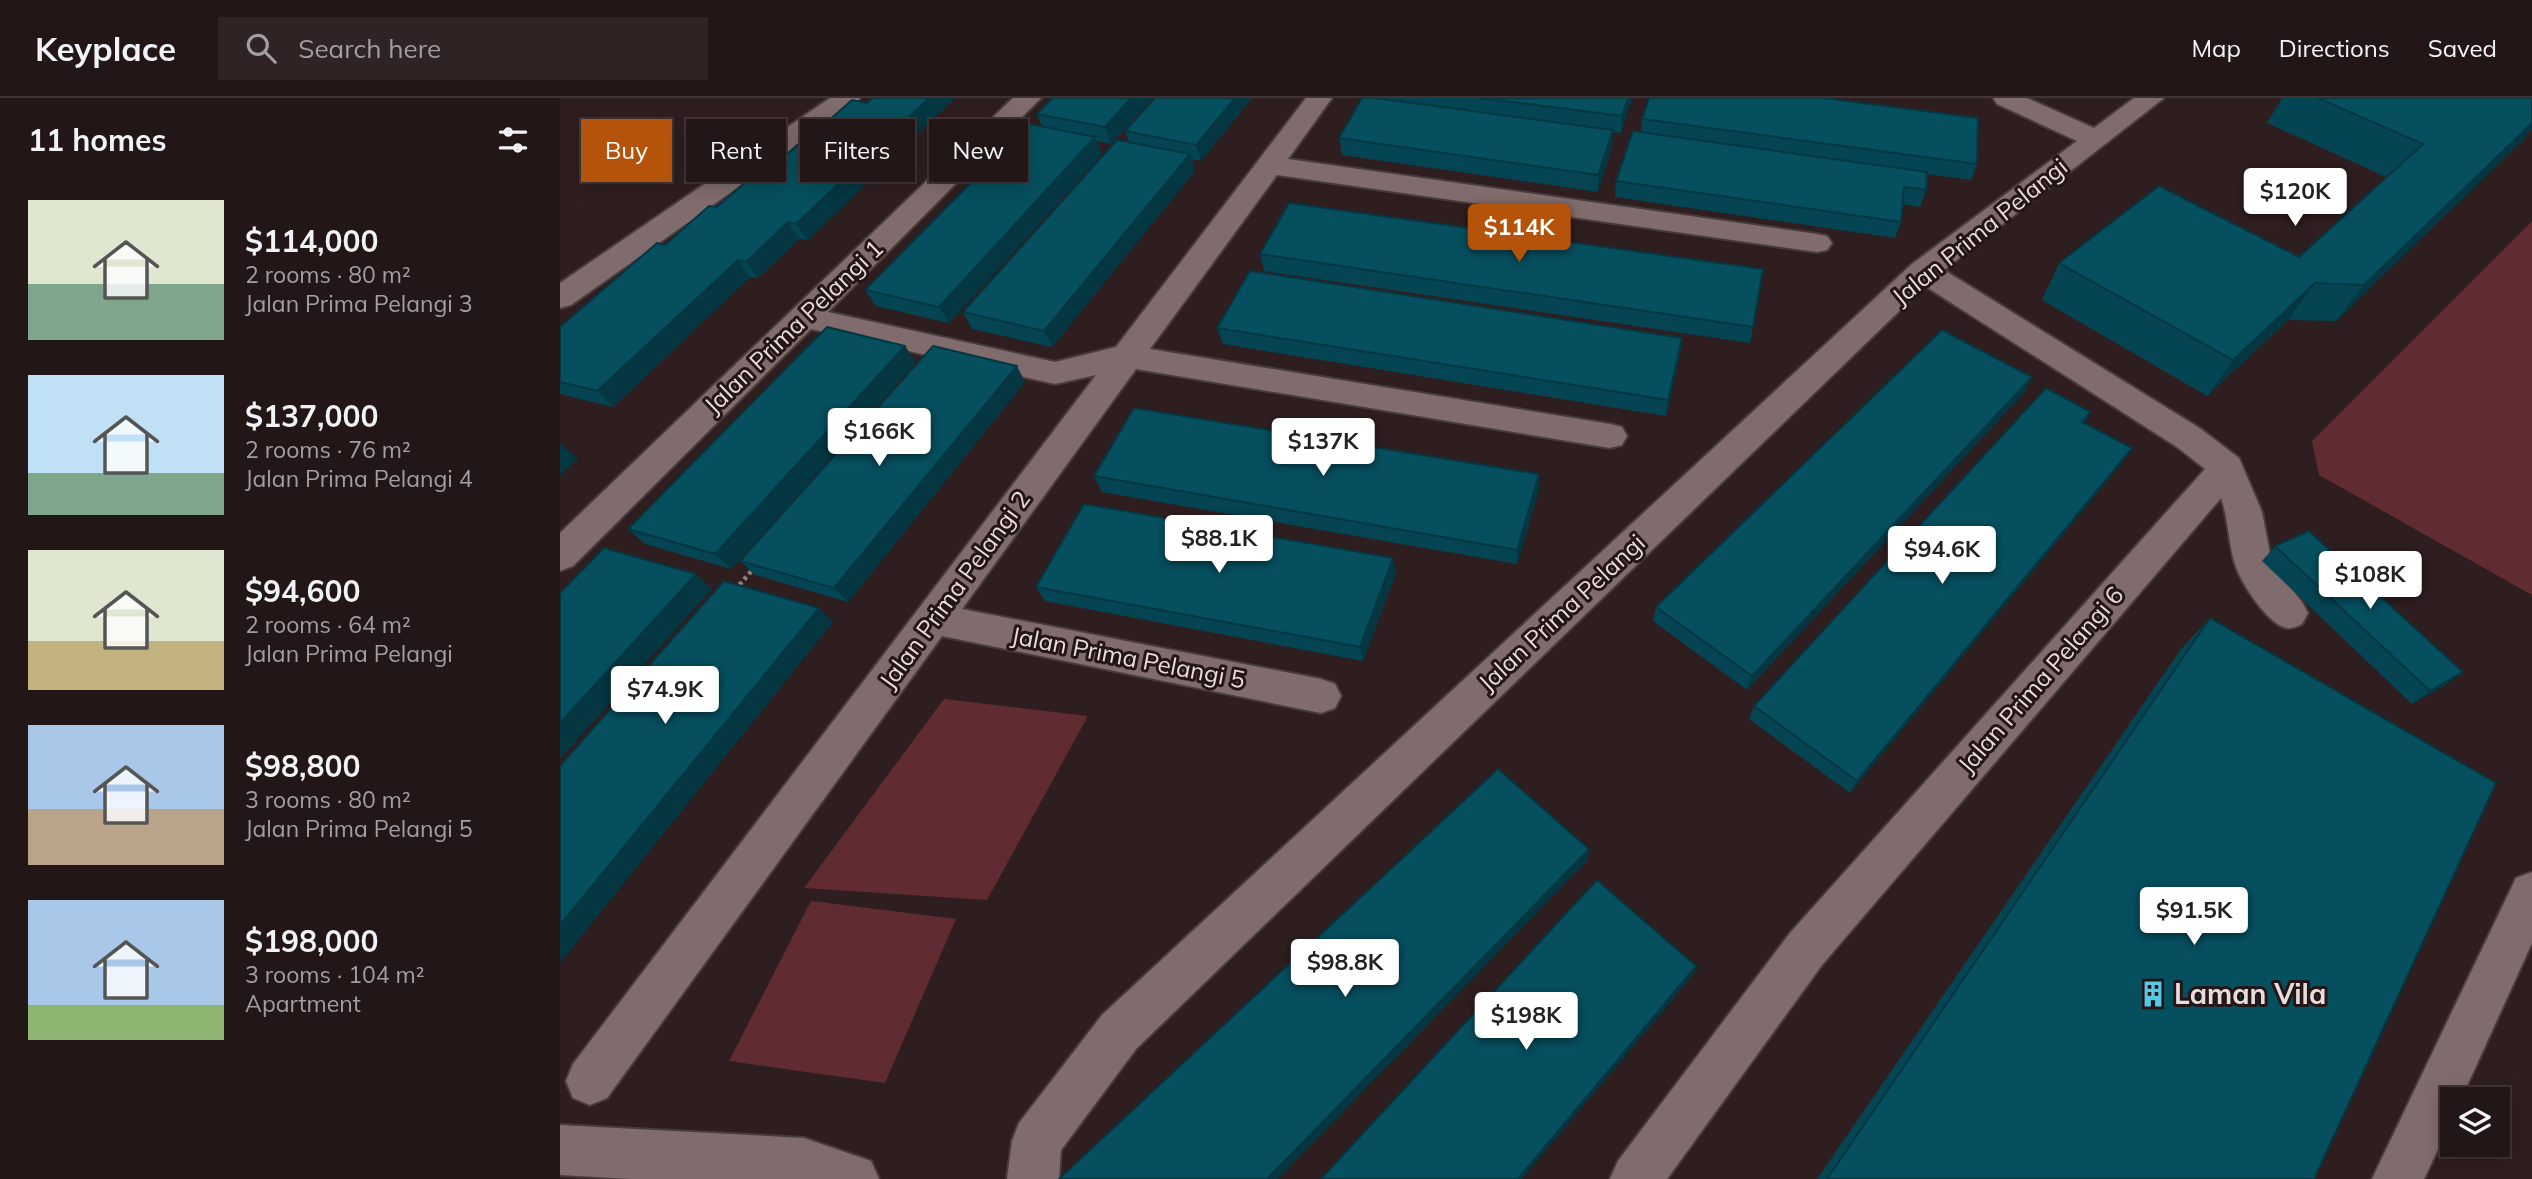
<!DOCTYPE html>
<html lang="en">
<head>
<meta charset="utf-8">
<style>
	:root { --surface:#231617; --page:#2f2324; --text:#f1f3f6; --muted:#a39fa1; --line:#403536; --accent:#b45309 }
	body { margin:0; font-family:Mulish,sans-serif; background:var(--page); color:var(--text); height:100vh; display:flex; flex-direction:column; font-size:26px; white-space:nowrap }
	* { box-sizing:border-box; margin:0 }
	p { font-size:23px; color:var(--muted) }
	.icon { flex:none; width:38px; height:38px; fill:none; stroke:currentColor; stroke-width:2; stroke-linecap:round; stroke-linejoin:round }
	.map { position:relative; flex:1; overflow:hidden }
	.drawer { display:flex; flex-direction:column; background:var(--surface); width:560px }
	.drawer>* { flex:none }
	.banner { position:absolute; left:21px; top:21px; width:665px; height:63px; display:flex; gap:14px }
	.controls { position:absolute; left:1880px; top:989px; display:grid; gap:14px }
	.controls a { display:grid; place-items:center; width:70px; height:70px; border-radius:0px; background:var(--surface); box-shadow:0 4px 18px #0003,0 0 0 2px var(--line); font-size:35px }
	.price { position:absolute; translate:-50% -60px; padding:0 16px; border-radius:7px; background:#fff; color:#222; font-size:23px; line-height:46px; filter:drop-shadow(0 2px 4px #0008) }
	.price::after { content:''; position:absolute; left:50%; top:42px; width:21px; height:16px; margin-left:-10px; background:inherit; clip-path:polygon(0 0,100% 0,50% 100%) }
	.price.active { background:var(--accent); color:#fff }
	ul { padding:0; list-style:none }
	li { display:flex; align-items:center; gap:21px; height:175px; padding:0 28px }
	li span { display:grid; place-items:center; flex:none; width:196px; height:140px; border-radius:0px; color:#555 }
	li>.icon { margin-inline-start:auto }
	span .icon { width:84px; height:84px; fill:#fffc; stroke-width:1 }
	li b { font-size:30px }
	h2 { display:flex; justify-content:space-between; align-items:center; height:84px; padding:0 28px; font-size:30px }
	.pill { padding:0 24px; border-radius:0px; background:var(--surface); box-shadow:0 4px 18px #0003,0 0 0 2px var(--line); font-size:24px; line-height:63px }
	.pill.active { background:var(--accent); color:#fff }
	header { display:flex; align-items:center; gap:42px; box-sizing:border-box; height:98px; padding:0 35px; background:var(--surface); border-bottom:2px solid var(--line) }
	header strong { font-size:33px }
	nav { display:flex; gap:38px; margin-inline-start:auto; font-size:24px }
	.search { width:490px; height:63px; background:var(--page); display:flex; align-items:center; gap:18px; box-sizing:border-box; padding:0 24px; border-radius:0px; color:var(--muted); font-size:26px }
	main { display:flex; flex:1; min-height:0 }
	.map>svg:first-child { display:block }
	.green { fill:#602b31 }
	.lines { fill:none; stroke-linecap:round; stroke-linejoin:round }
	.minor-casing { stroke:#483b3c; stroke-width:4 }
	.path { stroke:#8d7f7f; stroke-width:4.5; stroke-dasharray:3.5 3.5; stroke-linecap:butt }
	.minor { fill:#806c6d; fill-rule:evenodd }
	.wall { fill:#054452 }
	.shaded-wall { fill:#043742 }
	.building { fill:#064f5f; stroke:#043742; stroke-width:2 }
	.labels { text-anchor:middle; stroke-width:6; stroke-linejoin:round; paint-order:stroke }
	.street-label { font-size:24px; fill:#e8dcdc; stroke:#241516 }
	.near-poi-label { font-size:28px; font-weight:bold; fill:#e8dcdc; stroke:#241516; text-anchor:start }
</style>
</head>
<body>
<header>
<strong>Keyplace</strong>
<div class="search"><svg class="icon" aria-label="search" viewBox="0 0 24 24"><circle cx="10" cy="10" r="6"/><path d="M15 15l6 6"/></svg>Search here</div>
<nav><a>Map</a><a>Directions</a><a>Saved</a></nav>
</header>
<main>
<section class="drawer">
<h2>11 homes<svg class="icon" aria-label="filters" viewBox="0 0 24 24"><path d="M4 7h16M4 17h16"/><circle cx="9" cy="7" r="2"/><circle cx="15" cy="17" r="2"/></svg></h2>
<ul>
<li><span style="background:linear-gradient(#dfe7d0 60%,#7fa58c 0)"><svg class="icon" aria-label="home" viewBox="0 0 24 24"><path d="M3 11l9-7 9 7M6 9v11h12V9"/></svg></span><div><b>$114,000</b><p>2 rooms · 80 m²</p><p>Jalan Prima Pelangi 3</p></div></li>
<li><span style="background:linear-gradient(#bfe0f5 70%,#7fa58c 0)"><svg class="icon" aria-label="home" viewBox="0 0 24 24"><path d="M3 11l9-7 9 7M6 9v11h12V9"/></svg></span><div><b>$137,000</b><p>2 rooms · 76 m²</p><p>Jalan Prima Pelangi 4</p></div></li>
<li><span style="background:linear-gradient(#dfe7d0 65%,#c2b280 0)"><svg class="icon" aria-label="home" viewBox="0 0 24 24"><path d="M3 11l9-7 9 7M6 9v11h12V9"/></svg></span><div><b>$94,600</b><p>2 rooms · 64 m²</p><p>Jalan Prima Pelangi</p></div></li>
<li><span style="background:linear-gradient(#a9c7e8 60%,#b9a48a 0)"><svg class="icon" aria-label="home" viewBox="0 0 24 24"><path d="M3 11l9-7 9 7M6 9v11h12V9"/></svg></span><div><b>$98,800</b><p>3 rooms · 80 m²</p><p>Jalan Prima Pelangi 5</p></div></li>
<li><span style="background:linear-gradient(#a9c7e8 75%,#8fb573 0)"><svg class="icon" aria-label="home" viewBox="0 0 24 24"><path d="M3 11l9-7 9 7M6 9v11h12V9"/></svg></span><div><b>$198,000</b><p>3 rooms · 104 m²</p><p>Apartment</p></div></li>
</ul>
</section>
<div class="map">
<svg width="1972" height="1081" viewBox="0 0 1972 1081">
	<rect width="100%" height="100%" fill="#2f1e1f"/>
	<!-- green -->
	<path class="green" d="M1972 123V497L1759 377 1752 343Z
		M384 601 528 618 427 802 244 790Z
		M251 803 396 821 325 985 169 963Z"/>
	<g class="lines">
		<!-- minor casing -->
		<g class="minor-casing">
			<path id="minor" d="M270 0H300L296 6 11 207 0 210V185Z
				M453 0H481L268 214 495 264 556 249 746 0H772L728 61 1257 136 1267 138 1272 145 1267 152 1257 154 717 77 590 251 1050 326 1062 329 1067 338 1062 347 1050 350 576 271 402 511 761 581 775 586 781 598 775 610 761 615 382 538 47 1000 30 1007 13 1000 6 983 13 966 536 277 495 286 251 231 13 468 0 473V435Z
				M1433 0H1467L1534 30 1574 0H1604L1384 172 1641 331 1679 360 1702 414 1712 466 1742 504 1748 515 1742 526C1738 528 1732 531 1727 530 1708 527 1682 486 1676 469 1668 447 1669 422 1661 400L1262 867 1107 1081H1050L1058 1063 1230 835 1645 371 1617 349 1365 188 576 951 501 1052 499 1081H447L452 1043 459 1025 542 917 1352 166 1517 43 1437 6Z
				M1972 774V845L1901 1001H1892V1021L1864 1081H1812L1956 780Z
				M0 1027 244 1040 311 1063 319 1081H71L0 1077Z"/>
		</g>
		<!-- path -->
		<path class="path" d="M175 492 194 470"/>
		<!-- minor -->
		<use href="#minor" class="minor"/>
	</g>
	<!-- wall -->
	<path class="wall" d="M313 0H395L248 142 239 141 198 180 190 179 53 309 0 296V229L105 147 206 75 267 24 307 5Z
		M592 0 551 46 537 43 542 56 389 225 316 208 305 192 482 28 477 16Z
		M692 0 641 63 632 61 635 73 492 249 412 231 403 214 569 44 565 33Z
		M802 0H1072L1061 35 1053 34 1052 49 1038 94 782 57 779 40Z
		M1722 0H1972V31L1962 43 1776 223 1728 222 1647 298 1482 202 1499 165 1739 159 1826 79 1707 25Z
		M1082 21 1417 66 1411 82 1367 76 1366 92 1360 109 1342 106 1341 124 1335 140 1055 99 1056 83 1081 34Z
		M700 156 1193 229 1190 245 704 173Z
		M657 230 1122 240 1120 256 1106 318 663 246Z
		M356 264 171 471 85 446 68 431Z
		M465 284 288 504 195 477 180 463Z
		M1464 295 1187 592 1093 523 1096 509Z
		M1531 314 1524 325 1561 366 1290 695 1189 621 1194 608Z
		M979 376V392L957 466 542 394 534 378Z
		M1715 448 1903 574 1885 587 1852 606 1702 463Z
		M833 460 836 475 803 563 485 503 476 489Z
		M1650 520 1754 1081H1257L1621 551Z"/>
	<!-- shaded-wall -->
	<path class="shaded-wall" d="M369 0H395L248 142 236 126Z
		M571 0H592L551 46 545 29Z
		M675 0H692L641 63 636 47Z
		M1068 0H1072L1061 35 1062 18Z
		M1972 25V31L1962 43 1776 223 1804 187Z
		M1053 32 1052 49 1038 94V77Z
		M535 39 542 56 389 225 379 209Z
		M630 56 635 73 492 249 484 233Z
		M228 124 239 141 198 180 186 164Z
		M178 162 190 179 53 309 37 293Z
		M1755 185 1728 222 1647 298 1673 262Z
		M1122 240 1120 256 1106 318 1108 302Z
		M345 248 356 264 171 471 155 456Z
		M457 268 465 284 288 504 274 490Z
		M1472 279 1464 295 1187 592 1192 578Z
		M0 345 18 361 0 377Z
		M1572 350 1561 366 1290 695 1297 683Z
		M979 376V392L957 466V452Z
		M833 460 836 475 803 563 800 549Z
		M136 476 152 491 0 661V625Z
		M259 510 273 524 0 865V827Z
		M1903 574 1885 587 1852 606 1870 593Z
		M1029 751 1028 762 718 1081H707Z
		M1136 868 1133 877 962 1081H958Z"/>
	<!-- building -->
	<path class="building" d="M313 0H369L236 126 228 124 186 164 178 162 37 293 0 284V229L97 145 105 147 149 108 157 109 198 73 206 75 263 24H267L292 2 307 5Z
		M492 0H571L545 29 477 16Z
		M595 0H675L636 47 565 33Z
		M802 0H816L1053 32 1038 77 779 40Z
		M920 0H1068L1062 18Z
		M1089 0H1264L1418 20 1417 66 1082 21Z
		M1758 0H1972V25L1804 187 1755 185 1673 262 1499 165 1599 88 1739 159 1863 46Z
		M469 26 535 39 379 209 305 192Z
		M1073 33 1367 74 1366 92 1344 89 1341 124 1056 83Z
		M557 42 630 56 484 233 403 214Z
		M729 105 1203 171 1193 229 700 156Z
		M690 173 1122 240 1108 302 657 230Z
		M267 229 345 248 155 456 68 431Z
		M1382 232 1472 279 1192 578 1096 509Z
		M373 248 457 268 274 490 180 463Z
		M1486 290 1531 314 1522 324 1572 350 1297 683 1194 608Z
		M574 310 979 376 957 452 534 378Z
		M524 406 833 460 800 549 476 489Z
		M1749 433 1903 574 1870 593 1715 448Z
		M44 450 136 476 0 625V495Z
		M164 483 259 510 0 827V668Z
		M1650 520 1936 685 1754 1081H1267Z
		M938 671 1029 751 707 1081H499Z
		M1037 782 1136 868 958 1081H761Z"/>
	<!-- icons -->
	<defs>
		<g id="building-bare" transform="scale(2.1)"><path d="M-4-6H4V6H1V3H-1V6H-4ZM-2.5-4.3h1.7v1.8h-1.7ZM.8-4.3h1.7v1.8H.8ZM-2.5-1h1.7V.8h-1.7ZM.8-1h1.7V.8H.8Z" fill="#59c8e5" stroke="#241516" stroke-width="2.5" paint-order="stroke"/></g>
	</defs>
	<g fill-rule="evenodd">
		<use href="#building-bare" x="1593" y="896"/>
	</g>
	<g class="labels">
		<!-- street labels -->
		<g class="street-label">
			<text transform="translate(1420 134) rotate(-39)" y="8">Jalan Prima Pelangi</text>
			<text transform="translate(234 229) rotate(-44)" y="8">Jalan Prima Pelangi 1</text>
			<text transform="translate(395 492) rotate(-54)" y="8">Jalan Prima Pelangi 2</text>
			<text transform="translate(1002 515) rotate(-43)" y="8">Jalan Prima Pelangi</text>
			<text transform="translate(568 560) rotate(11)" y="8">Jalan Prima Pelangi 5</text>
			<text transform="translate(1481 582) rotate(-49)" y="8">Jalan Prima Pelangi 6</text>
		</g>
		<!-- near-poi labels -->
		<g class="near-poi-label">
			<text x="1614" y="906">Laman Vila</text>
		</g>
	</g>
</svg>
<div class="controls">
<a><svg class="icon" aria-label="layers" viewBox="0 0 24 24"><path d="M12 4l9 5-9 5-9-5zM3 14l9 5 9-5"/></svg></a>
</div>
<b class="price" style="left:1735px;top:130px">$120K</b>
<b class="price active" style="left:959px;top:166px">$114K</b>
<b class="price" style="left:319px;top:370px">$166K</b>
<b class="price" style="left:763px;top:380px">$137K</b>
<b class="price" style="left:659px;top:477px">$88.1K</b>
<b class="price" style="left:1382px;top:488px">$94.6K</b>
<b class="price" style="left:1810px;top:513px">$108K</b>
<b class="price" style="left:105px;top:628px">$74.9K</b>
<b class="price" style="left:1634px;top:849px">$91.5K</b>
<b class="price" style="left:785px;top:901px">$98.8K</b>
<b class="price" style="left:966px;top:954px">$198K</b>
<div class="banner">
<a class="pill active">Buy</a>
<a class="pill">Rent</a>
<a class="pill">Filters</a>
<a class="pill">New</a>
</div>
</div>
</main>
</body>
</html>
